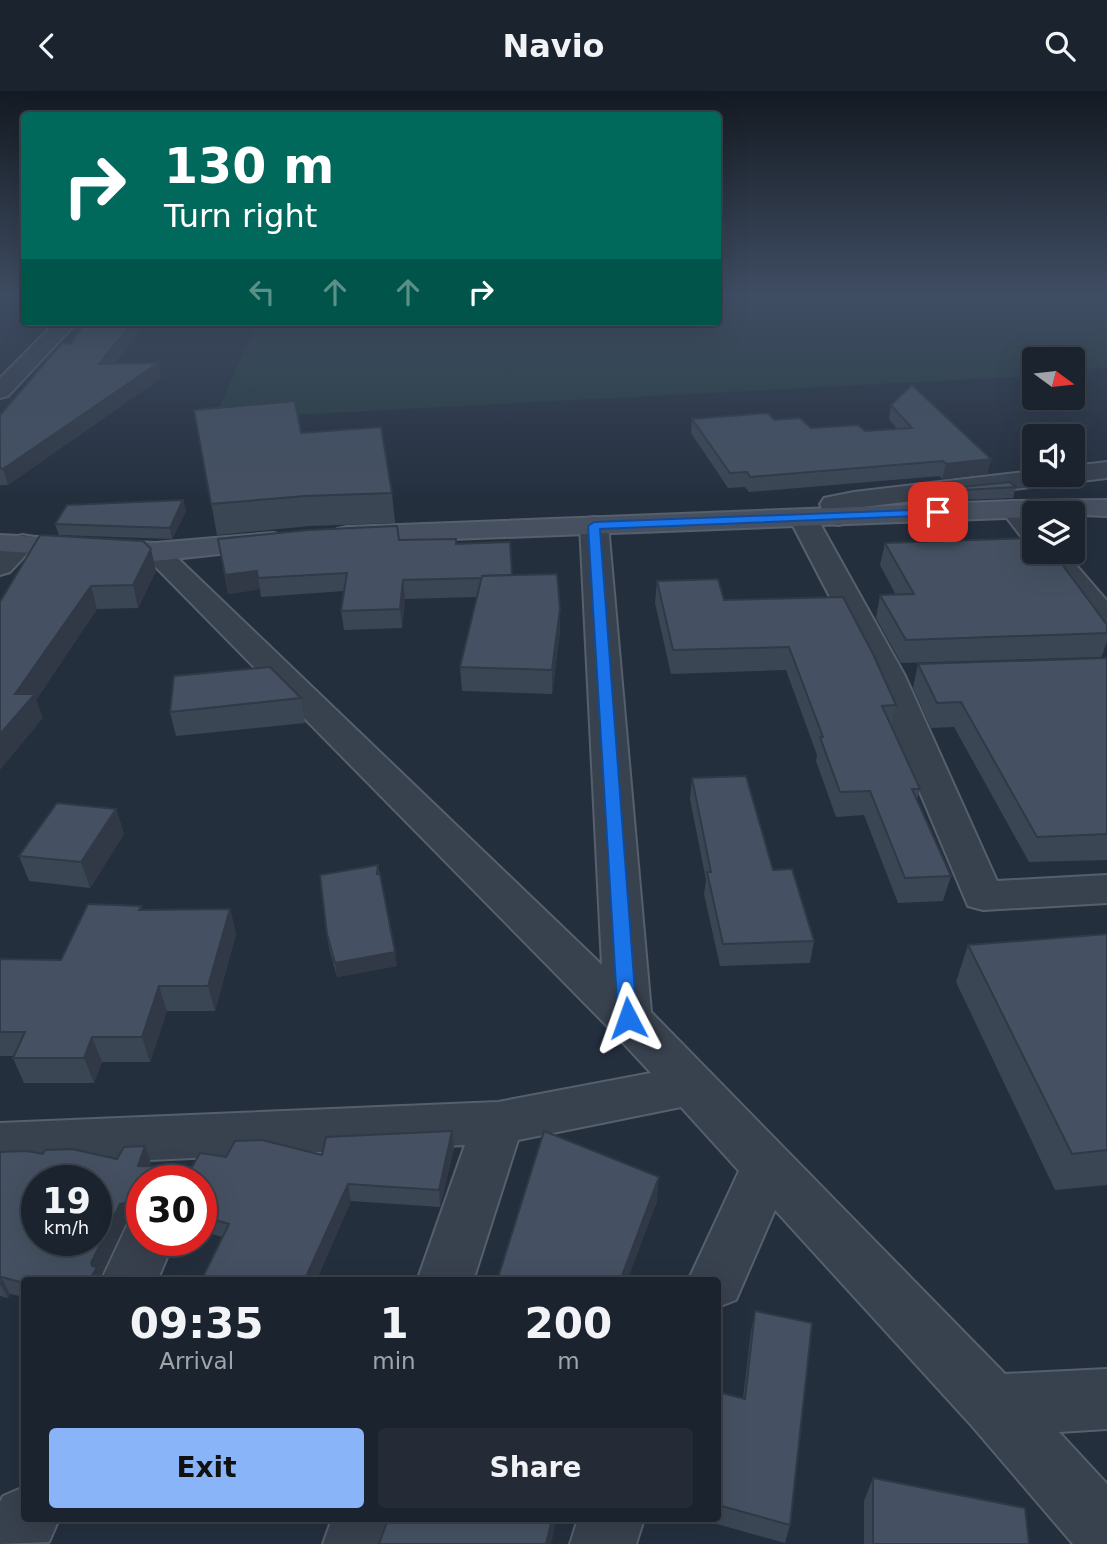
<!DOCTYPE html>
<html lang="en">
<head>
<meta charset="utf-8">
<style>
	body { margin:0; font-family:"DejaVu Sans",sans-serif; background:#242b36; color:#f1f3f6; height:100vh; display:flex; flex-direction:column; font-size:26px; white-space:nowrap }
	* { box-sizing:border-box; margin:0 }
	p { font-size:23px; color:#a0a4aa }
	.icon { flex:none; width:38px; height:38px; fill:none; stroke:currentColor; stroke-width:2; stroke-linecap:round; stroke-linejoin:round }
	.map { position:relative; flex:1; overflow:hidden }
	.panel { position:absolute; left:21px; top:1186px; width:700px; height:245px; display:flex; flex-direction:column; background:#1b232e; border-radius:7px; box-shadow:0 7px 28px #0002,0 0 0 2px #39404a }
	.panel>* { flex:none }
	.hud { position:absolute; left:21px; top:21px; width:700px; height:214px; border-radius:7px; box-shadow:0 7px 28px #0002,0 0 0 2px #39404a; background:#00695c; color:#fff; overflow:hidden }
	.needle { width:46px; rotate:105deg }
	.buttons { position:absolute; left:1022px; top:256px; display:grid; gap:14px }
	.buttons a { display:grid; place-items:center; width:63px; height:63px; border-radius:7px; background:#1b232e; box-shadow:0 7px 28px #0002,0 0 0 2px #39404a; font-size:35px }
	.speed { position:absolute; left:21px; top:1074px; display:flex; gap:14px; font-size:35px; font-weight:700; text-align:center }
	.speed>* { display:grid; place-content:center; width:91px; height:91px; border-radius:50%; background:#1b232e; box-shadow:0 7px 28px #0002,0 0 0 2px #39404a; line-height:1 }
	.speed small { font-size:18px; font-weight:400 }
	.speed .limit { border:10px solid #d22; background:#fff; color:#111 }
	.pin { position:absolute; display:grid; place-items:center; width:60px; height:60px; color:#fff; margin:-30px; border-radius:14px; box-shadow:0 4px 10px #0006 }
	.me { position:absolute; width:77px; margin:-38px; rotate:356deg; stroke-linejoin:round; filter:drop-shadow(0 0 5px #0008) }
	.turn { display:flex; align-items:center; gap:24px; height:147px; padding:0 28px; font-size:32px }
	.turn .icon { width:91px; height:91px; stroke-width:2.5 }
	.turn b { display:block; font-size:49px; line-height:60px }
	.lanes { display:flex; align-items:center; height:66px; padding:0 28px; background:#0003; justify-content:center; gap:35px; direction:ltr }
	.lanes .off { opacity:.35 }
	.eta { display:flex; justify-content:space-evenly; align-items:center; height:119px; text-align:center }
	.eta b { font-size:42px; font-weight:700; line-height:49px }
	.button { display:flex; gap:14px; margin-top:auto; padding:14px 28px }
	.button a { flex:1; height:80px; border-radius:7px; background:#8ab4f8; color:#111; font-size:28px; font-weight:700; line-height:80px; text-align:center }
	.button a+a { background:#242b36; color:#f1f3f6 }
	header { display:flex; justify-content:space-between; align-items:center; height:91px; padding:0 28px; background:#1b232e; font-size:32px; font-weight:700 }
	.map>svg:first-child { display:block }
</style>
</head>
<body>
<header><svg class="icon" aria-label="back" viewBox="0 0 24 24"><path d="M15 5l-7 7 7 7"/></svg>Navio<svg class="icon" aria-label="search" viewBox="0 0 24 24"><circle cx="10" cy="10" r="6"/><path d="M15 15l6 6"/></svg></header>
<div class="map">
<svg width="1107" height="1453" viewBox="0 0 1107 1453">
	<rect width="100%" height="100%" fill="#242f3e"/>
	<!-- green -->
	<polygon fill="#263c3f" points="718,205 1107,205 1107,276 1073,280 1073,268 1034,268 1034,285 214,328 257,231 718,231"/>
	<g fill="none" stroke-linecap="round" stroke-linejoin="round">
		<defs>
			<g id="minor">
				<polygon points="1107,371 1107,387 854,417 848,418 852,426 848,432 838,434 828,432 820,413 824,407 854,401 1034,380 1034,383 1073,383 1073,375"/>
				<polygon points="1013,410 1022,412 1034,426 1034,451 1024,449 1000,418 1004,412"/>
				<polygon points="803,419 813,421 817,427 905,585 997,790 1107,784 1107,812 983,819 968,815 871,585 789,427 793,421"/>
				<polygon points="594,426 604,428 608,434 651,921 1005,1283 1107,1278 1107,1338 1059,1341 1107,1393 1107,1453 1073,1453 972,1335 775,1119 736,1209 718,1216 718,1190 688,1190 739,1080 681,1016 518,1049 473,1190 417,1190 465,1054 0,1076 0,1032 498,1011 651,982 612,940 141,461 145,455 155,452 165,455 602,874 580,434 584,428"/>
				<polygon points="23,444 33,446 37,452 10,481 0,484 0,459 13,446"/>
				<polygon points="1035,460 1064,460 1107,510 1107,539 1096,537"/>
				<polygon points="142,1127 142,1150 174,1150 157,1190 101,1190 128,1132"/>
				<polygon points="24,1396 24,1428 59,1428 49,1451 0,1453 0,1411 3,1405"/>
				<polygon points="332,1428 398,1428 389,1453 323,1453"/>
				<polygon points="578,1428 644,1428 636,1453 570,1453"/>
			</g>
			<polygon id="tertiary" points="56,231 77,231 8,305 0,307 0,287"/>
			<g id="secondary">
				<polygon points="1107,409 1107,425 1034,422 1034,426 347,452 337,450 333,444 337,438 347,436 1013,410"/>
				<polygon points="273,442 283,444 287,450 283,456 155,470 0,460 0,444 155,452"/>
			</g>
		</defs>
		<!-- minor casing -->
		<use href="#minor" stroke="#565f6c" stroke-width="4"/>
		<!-- tertiary casing -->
		<use href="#tertiary" stroke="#565f6c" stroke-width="4"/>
		<!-- secondary casing -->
		<use href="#secondary" stroke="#565f6c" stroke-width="4"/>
		<!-- minor -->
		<use href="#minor" fill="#38414e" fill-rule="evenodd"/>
		<!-- tertiary -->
		<use href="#tertiary" fill="#38414e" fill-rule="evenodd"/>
		<!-- secondary -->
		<use href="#secondary" fill="#465061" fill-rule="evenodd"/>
	</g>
	<!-- wall -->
	<g fill="#3b4654">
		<polygon points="139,240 114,273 158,272 161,287 8,394 0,394 0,324 71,253"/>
		<polygon points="891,314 991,368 987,383 942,388 940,385 749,401 745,396 728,397 691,342 692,328 774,329 811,337 865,340 897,338 889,328"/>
		<polygon points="194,319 301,342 392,402 395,432 310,435 217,444"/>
		<polygon points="962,396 1016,396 1013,407 962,409 960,407"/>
		<polygon points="183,409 186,420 172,448 59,444 55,433"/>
		<polygon points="218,448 399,449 457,453 512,484 560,518 560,541 552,603 462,600 460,576 477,506 405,508 402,537 344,539 341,520 344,500 261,506 260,498 228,503"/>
		<polygon points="885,452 1107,534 1107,550 1103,562 1101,566 901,572 876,527 880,504 896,504 880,474"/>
		<polygon points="156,480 138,517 97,518 36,609 43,627 0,511"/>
		<polygon points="657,490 724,509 896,614 891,635 920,698 917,709 951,785 943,810 898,812 864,724 836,726 816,670 817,664 786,579 671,583 655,512"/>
		<polygon points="1107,567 1107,769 1029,771 954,636 931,637 913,597 918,573"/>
		<polygon points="301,607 305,632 176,645 170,621"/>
		<polygon points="692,687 773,779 814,850 810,872 720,875 704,803 706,789 690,708"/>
		<polygon points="116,718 124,743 90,797 29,790 19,765"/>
		<polygon points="378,774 397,875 337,886 329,857 327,843"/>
		<polygon points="141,815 142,819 230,818 236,843 215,920 167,920 150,971 102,971 94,992 24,992 13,967 14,965 0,965 0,868 61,869"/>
		<polygon points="1107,843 1107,1094 1055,1099 956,891 968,854"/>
		<polygon points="454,1057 440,1116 351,1110 316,1190 201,1190 222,1146 201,1140 201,1090 142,1090 142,1126 127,1130 101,1184 103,1190 24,1190 24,1206 10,1203 8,1207 0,1205 0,1061 117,1068 151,1072 150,1075 192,1076 226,1066 322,1064"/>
		<polygon points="755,1220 790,1434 785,1452 699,1428 718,1428 718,1301 743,1307 751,1240"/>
		<polygon points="873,1387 1029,1453 864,1453 864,1410"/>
	</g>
	<!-- shaded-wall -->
	<g fill="#303945">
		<polygon points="133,231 137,231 139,240 102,288 99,273"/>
		<polygon points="158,272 161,287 8,394 3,378"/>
		<polygon points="991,368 987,383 942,388 946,373"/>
		<polygon points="183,409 186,420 172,448 170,437"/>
		<polygon points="151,458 156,480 138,517 133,494"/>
		<polygon points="257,480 260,498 228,503 225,484"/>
		<polygon points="403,489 405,508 402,537 400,518"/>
		<polygon points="91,495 97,518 36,609 43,627 0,679 0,643 15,603"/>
		<polygon points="560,518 560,541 552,603 552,579"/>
		<polygon points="116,718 124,743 90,797 81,771"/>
		<polygon points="230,818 236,843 215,920 208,895"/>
		<polygon points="395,861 397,875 337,886 335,872"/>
		<polygon points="159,895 167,920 150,971 142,946"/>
		<polygon points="92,946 102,971 94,992 84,967"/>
		<polygon points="452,1040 454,1057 440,1116 439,1099"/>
		<polygon points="145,1055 151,1072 145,1090 138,1075"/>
		<polygon points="659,1086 657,1111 627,1190 620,1190"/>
		<polygon points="348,1093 351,1110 316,1190 304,1190"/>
		<polygon points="138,1108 142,1118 142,1126 127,1130 101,1184 103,1190 89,1190 91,1172 120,1113"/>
		<polygon points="1,1186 10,1203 8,1207 0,1193"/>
		<polygon points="552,1428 557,1428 551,1453 546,1453"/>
	</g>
	<!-- building -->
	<g fill="#455162" stroke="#303945" stroke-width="2" fill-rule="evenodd">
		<polygon points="86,231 133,231 99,273 158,272 3,378 0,377 0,324 62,252 71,253"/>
		<polygon points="912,294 991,368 946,373 943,370 750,386 747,381 730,382 692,328 768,322 774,329 800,327 811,337 858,334 865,340 912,337 891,314"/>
		<polygon points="295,310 301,342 381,336 392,402 305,405 211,413 194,319"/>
		<polygon points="1010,391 1016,396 964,399 962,396"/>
		<polygon points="183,409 170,437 55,433 67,414"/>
		<polygon points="397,435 399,449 456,448 456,453 510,451 512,484 482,485 482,487 403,489 400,518 341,520 347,482 258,487 257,480 225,484 218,448 308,439"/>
		<polygon points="40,444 143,450 151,458 133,494 91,495 15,603 35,603 0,643 0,511"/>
		<polygon points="1034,447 1034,460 1052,460 1107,534 1107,542 906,549 880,504 914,503 885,452"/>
		<polygon points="557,483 560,518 552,579 460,576 482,485"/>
		<polygon points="718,488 724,509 843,506 873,563 896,614 882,615 920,698 912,698 951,785 905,787 870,700 840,701 820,646 823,646 789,556 673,559 657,490"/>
		<polygon points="1107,567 1107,743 1037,746 961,611 937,612 918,573"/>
		<polygon points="270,576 301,607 170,621 174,585"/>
		<polygon points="746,685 773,779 792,778 814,850 723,853 707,781 711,781 692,687"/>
		<polygon points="57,712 116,718 81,771 19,765"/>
		<polygon points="378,774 377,783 380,783 395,861 335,872 327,843 320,784"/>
		<polygon points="88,813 141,815 139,819 230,818 208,895 159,895 142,946 92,946 84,967 13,967 25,941 0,941 0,868 61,869"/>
		<polygon points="1107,843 1107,1059 1072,1063 968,854"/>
		<path d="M452,1040L439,1099L348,1093L304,1190H201L229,1133L201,1125V1090H142V1109L138,1108L120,1113L91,1172L92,1175L97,1176L89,1190H24V1192L1,1186L0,1188V1061L26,1060L43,1063L45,1059L72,1058L117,1068L124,1056L145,1055L138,1075L192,1076L200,1062L226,1066L235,1050L262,1049L322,1064L326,1046ZM37,1090H96V1150H37Z"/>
		<polygon points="544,1040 659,1086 620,1190 497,1190"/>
		<polygon points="755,1220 812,1232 790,1434 718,1414 718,1301 745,1308"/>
		<polygon points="873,1387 1025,1417 1029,1453 873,1453"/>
		<polygon points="388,1428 552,1428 546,1453 379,1453"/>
	</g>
	<!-- sky -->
	<linearGradient id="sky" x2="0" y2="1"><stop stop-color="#141a22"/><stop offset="0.5" stop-color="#3f4d63"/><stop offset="1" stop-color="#3f4d63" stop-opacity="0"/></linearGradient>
	<rect width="1107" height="408" fill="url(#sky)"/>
	<!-- route -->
	<polygon fill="#1a73e8" stroke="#114b97" stroke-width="2" points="938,418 942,419 942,424 600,438 637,927 634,933 628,935 621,933 618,927 588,435 594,431"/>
</svg>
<div class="buttons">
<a><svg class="needle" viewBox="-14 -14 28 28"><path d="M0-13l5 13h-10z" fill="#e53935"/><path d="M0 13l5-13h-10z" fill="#a0a4aa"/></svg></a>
<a><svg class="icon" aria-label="sound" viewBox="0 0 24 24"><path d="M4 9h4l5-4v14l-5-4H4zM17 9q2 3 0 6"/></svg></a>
<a><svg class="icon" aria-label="layers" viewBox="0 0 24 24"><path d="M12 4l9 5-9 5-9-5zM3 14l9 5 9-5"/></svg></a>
</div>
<div class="speed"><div>19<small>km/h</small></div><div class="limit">30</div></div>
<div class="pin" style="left:938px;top:421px;background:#d93025"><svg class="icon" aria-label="arrive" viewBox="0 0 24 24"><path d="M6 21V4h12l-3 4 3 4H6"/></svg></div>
<svg class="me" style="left:628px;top:927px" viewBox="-20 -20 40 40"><path d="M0-17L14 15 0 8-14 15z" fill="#1a73e8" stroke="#fff" stroke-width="4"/></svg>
<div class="hud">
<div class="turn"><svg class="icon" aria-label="right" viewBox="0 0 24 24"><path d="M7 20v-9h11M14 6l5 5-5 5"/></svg><div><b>130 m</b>Turn right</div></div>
<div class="lanes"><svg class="icon off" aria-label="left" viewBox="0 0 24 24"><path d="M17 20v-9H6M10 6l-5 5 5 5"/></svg><svg class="icon off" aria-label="ahead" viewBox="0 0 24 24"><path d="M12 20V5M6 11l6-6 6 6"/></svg><svg class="icon off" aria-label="ahead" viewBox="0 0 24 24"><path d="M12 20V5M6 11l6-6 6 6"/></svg><svg class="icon" aria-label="right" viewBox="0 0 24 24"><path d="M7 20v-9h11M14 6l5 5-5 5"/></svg></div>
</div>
<section class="panel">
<div class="eta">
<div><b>09:35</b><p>Arrival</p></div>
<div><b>1</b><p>min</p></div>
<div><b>200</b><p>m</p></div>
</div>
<div class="button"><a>Exit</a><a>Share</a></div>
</section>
</div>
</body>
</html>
